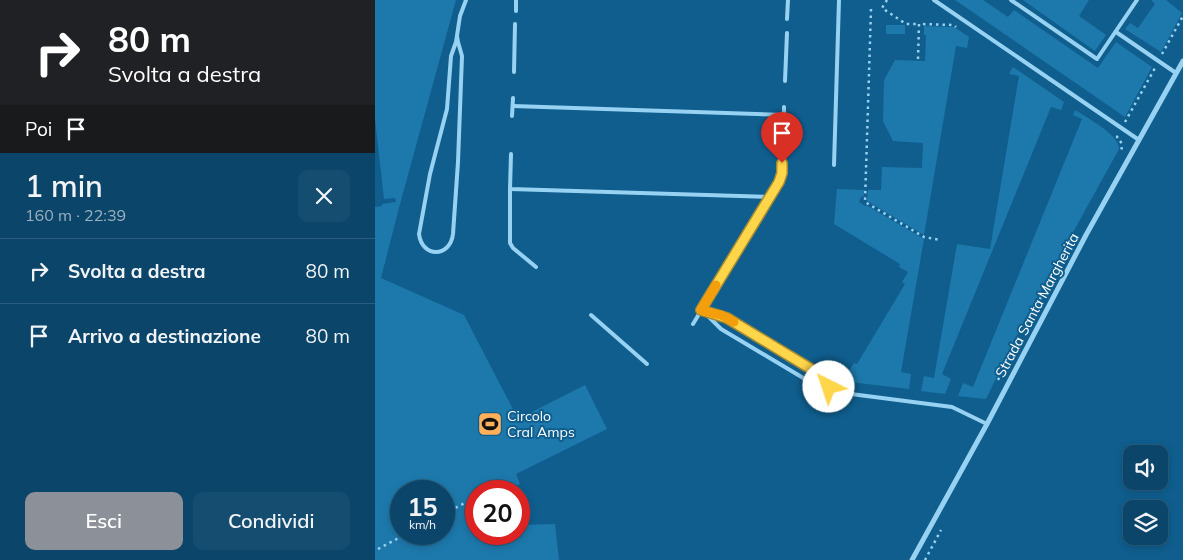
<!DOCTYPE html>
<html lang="it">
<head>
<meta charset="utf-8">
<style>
	body { margin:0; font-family:Mulish,sans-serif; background:#144d70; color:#f1f3f6; height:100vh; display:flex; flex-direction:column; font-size:19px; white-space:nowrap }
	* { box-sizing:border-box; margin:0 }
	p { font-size:16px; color:#9ab1c1 }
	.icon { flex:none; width:28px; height:28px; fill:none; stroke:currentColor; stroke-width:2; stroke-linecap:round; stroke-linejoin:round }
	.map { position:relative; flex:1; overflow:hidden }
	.details { display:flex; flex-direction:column; background:#0b466a; width:375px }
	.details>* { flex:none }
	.top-card { background:#202124; color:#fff; overflow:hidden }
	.fabs { position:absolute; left:748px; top:445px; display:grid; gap:10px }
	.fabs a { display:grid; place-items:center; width:45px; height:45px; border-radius:10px; background:#0b466a; box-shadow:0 2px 8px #0003,0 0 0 1px #2b5e7e; font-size:25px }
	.speed { position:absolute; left:15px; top:480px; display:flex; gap:10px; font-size:25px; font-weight:700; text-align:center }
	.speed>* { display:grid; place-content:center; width:65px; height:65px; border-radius:50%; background:#0b466a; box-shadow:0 2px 8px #0003,0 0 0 1px #2b5e7e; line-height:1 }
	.speed small { font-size:12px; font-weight:400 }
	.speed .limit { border:8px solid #d22; background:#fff; color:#111 }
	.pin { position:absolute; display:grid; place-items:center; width:42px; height:42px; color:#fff; margin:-51px -21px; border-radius:50% 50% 50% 0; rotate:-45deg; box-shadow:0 0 5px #0007 }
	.pin .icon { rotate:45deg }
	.me { position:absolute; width:55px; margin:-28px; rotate:319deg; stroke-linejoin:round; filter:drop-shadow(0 0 4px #0008) }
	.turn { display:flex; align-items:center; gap:18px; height:105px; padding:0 25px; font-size:22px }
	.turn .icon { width:65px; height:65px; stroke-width:2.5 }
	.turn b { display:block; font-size:35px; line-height:42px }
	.then { display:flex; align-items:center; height:48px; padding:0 25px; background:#0003; gap:10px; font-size:19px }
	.round { display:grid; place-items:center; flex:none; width:52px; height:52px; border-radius:10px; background:#144d70 }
	.headline { display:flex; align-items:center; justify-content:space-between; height:85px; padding:0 25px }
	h1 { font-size:30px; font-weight:600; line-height:38px }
	.cta { display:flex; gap:10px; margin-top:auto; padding:10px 25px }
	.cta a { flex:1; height:58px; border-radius:10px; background:#8c9099; color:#fff; font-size:20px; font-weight:600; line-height:58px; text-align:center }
	.cta a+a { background:#144d70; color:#f1f3f6 }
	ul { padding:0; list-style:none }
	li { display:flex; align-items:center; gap:15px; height:65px; padding:0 25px; border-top:1px solid #2b5e7e }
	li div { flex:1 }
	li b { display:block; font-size:19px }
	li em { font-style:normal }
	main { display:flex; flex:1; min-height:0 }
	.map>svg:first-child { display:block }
</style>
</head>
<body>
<main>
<section class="details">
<div class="top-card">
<div class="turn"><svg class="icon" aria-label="right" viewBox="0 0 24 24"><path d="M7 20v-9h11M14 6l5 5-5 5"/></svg><div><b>80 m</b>Svolta a destra</div></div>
<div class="then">Poi<svg class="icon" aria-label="arrive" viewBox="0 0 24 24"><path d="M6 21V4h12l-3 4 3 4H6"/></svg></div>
</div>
<div class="headline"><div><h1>1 min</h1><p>160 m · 22:39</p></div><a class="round"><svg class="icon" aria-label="close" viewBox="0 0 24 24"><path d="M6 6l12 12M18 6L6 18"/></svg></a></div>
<ul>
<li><svg class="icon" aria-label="right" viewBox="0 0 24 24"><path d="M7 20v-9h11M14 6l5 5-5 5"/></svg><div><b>Svolta a destra</b></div><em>80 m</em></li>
<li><svg class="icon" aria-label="arrive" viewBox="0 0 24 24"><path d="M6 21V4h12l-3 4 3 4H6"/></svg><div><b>Arrivo a destinazione</b></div><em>80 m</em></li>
</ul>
<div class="cta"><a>Esci</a><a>Condividi</a></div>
</section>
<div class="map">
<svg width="808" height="560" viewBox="0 0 808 560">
	<rect width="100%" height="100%" fill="#0f5e8e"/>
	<!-- green -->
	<g fill="#1d79ac" fill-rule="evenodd">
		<path d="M0,0H81L25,204L6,278L89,315L143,419L210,385L232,429L141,474L145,484L127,491H101V534H144V525L180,524L184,560H0V207L7,206V204L21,202L20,198L9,199L0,119ZM26,491H69V534H26Z"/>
		<polygon points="580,0 608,0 633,17 639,10 723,68 741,42 777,67 750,117"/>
		<polygon points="648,0 714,0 704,16 731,35 720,51"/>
		<polygon points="776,0 791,0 807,13 786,52 750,29 755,23 763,28 780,4"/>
		<rect x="511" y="25" width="19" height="9"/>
		<polygon points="549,26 579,27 594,37 592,48 581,46 549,235 492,201 493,190 506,190 507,167 547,168 548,143 518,141 508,121 509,80 520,60 550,61 551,35 549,35"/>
		<polygon points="638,67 689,102 686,110 676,107 567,374 576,379 570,394 546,391 549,376 559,378 582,244 615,249 644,76 634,74"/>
		<path d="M700,110C712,118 744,134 744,149L648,323L611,399L583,396L588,383L598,387L707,119L698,115Z"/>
		<polygon points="462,189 489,190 489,196 486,197 484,202 490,206 491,205 549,239 526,372 536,374 534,389 475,382 469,378 479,363 482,364 530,284 527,282 533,272 524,267 525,264 459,224"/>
	</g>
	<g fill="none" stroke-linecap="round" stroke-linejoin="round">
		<!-- path -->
		<g stroke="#97d2f3" stroke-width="2.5" stroke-dasharray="2.5 4" stroke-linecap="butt">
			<polyline points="512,0 507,8 531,24 544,24"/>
			<polyline points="496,9 490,202 549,237 565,240"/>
			<polyline points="787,54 808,16"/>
			<polyline points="543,59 544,24 579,25 581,27"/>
			<polyline points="750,122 780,68"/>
			<path d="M743,136L742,137C746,141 748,145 746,151"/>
			<polyline points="623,380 651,324 686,261"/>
			<polyline points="122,482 122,491"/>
			<polyline points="113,491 122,486"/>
			<polyline points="69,514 101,497"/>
			<polyline points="124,534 125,546"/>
			<polyline points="3,549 31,534"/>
			<polyline points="550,560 566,530"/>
		</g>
		<!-- lane -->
		<g stroke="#97d2f3" stroke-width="4">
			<polyline points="559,0 764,140"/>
			<polyline points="636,0 722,59 762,0"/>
			<polyline points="141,11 141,0"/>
			<polyline points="412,19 413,0"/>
			<polyline points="741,32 801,73"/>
			<path d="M82,36L83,42L87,56L83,162L78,234C75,258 47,258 44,234L55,174L72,109L76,56L81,42L85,16L91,0"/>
			<polyline points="139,72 140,24"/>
			<polyline points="410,81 412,33"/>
			<polyline points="138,106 409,115"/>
			<polyline points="137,116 138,98"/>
			<polyline points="409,124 409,107"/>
			<polyline points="136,154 135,189 394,197"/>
			<polyline points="459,165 464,0"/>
			<polyline points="135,189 135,243 138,248 161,267"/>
			<polyline points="326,309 346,329 440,385 452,386 476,394 577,407 612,424"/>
			<polyline points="330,311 346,315 352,318 444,374 455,387"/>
			<polyline points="216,315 272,364"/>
			<polyline points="318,324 404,182 407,173 407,163"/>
		</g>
		<!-- street -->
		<polyline stroke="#97d2f3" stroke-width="5" points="537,560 612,424 711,235 808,61"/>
	</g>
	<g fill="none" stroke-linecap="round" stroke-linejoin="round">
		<defs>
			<polyline id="route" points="407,163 407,173 404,182 326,310 352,318 446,375 453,385 456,388 454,387"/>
		</defs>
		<!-- route casing -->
		<use href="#route" stroke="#a68a30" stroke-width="12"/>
		<!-- route -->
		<use href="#route" stroke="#ffd54a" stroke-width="9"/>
		<!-- slow -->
		<polyline stroke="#f59e0b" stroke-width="9" points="341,285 326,310 336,313 346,315 359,322"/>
	</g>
	<!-- icons -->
	<defs>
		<symbol id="stadium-square" viewBox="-11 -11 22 22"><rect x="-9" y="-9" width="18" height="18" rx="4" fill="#ffb059" stroke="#0f5e8e"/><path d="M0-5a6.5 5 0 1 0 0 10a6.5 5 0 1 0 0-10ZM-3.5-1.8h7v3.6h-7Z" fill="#111"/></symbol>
	</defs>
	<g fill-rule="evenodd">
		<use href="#stadium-square" x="101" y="410" width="28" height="28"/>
	</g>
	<g text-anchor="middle" stroke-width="4" stroke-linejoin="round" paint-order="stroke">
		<!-- street labels -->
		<g font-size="14" fill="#fff" stroke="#0f5e8e">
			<text transform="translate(662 305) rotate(-62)" y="5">Strada Santa Margherita</text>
		</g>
		<!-- poi labels -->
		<g font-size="14" fill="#fff" stroke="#0f5e8e" text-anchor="start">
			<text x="132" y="421">Circolo<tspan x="132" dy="16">Cral Amps</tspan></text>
		</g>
	</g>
</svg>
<div class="fabs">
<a><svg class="icon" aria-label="sound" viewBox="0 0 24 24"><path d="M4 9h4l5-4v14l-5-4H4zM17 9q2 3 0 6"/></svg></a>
<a><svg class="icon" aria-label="layers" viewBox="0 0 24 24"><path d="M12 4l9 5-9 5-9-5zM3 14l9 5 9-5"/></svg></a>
</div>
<div class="speed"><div>15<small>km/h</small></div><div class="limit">20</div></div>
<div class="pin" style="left:407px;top:163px;background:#d93025"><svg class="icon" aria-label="arrive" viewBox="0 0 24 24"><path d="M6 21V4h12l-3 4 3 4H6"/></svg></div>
<svg class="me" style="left:454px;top:387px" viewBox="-20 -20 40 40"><circle r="19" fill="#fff"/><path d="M0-13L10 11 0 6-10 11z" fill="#ffd54a"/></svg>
</div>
</main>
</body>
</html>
